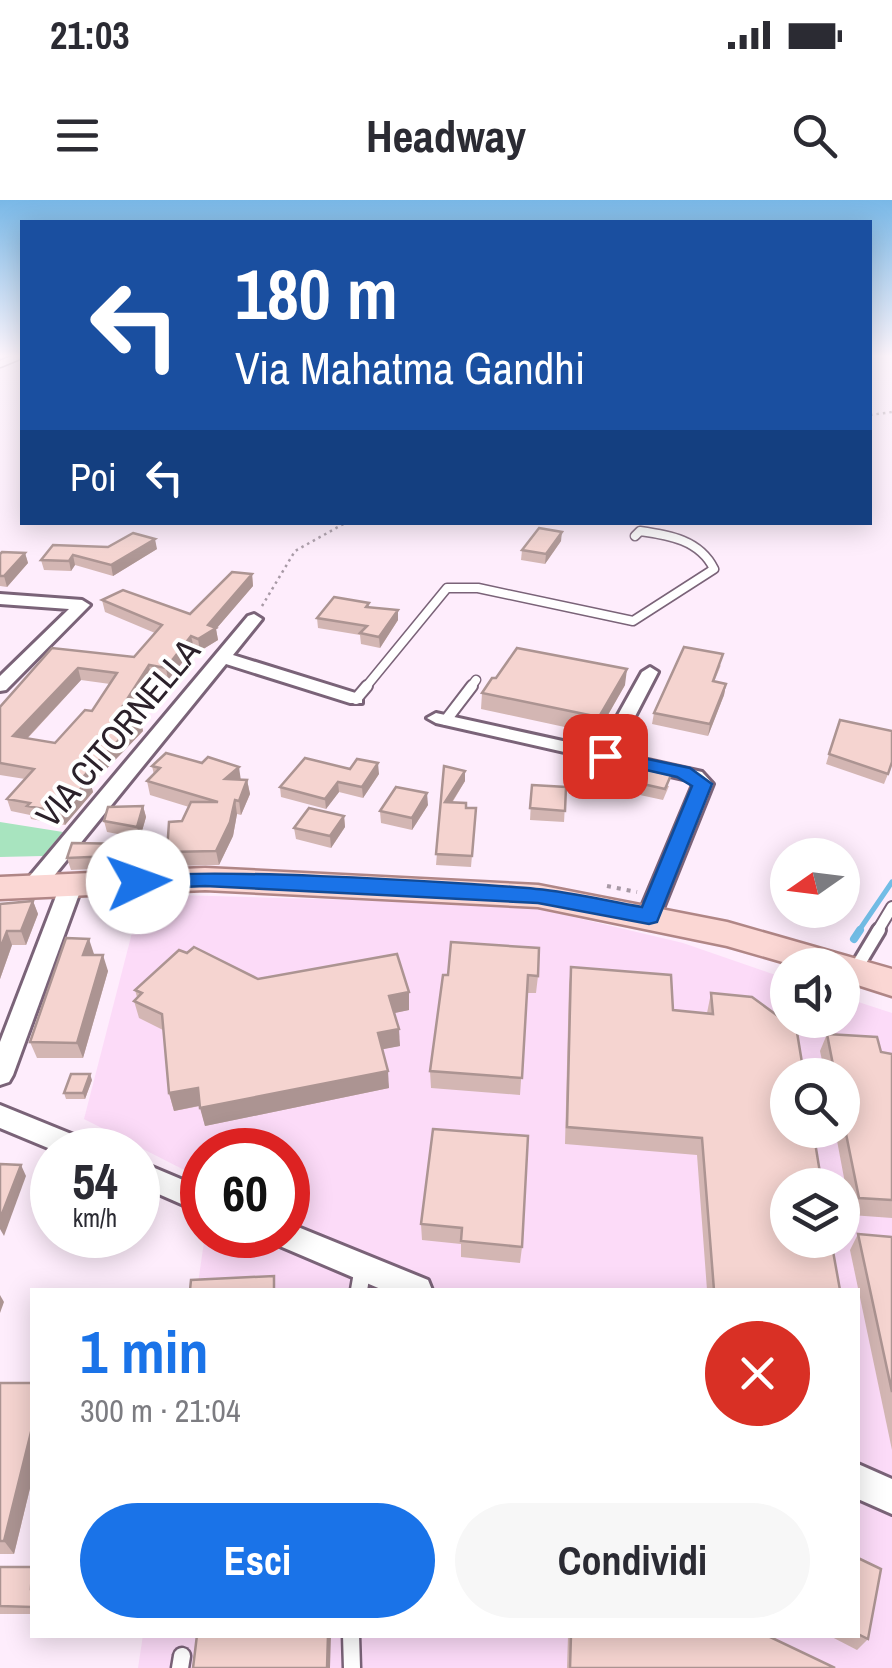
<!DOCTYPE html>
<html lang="it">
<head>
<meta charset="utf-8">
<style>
	body { margin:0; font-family:"Archivo Narrow",sans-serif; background:#f7f7f7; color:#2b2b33; height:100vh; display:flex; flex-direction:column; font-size:38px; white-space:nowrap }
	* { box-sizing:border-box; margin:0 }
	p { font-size:32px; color:#7c7c81 }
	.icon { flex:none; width:55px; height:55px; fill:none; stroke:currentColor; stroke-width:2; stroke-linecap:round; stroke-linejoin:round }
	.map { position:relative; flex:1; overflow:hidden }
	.details { position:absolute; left:30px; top:1088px; width:830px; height:350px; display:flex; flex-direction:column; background:#fff; border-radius:0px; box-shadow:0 5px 25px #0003 }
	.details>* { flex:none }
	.guide { position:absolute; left:20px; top:20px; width:852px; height:305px; border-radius:0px; box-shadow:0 5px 25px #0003; background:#1a4fa0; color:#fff; overflow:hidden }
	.needle { width:65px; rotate:256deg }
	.tools { position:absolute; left:770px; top:638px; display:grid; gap:20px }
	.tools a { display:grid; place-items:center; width:90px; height:90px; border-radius:50%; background:#fff; box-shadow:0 5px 25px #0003; font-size:50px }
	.speed { position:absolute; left:30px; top:928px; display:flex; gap:20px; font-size:50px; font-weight:700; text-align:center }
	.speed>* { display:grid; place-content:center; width:130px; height:130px; border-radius:50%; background:#fff; box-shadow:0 5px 25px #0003; line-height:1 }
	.speed small { font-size:25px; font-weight:400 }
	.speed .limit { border:15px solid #d22; background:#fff; color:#111 }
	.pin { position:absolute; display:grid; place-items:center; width:85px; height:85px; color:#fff; margin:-42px; border-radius:20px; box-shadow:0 5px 15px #0006 }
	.me { position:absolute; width:110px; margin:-55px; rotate:87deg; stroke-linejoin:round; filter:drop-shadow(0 0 8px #0008) }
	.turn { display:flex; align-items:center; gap:35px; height:210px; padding:0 50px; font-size:45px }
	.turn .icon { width:130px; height:130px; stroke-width:2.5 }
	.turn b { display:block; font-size:70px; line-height:85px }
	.then { display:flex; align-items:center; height:95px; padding:0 50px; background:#0003; gap:20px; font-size:38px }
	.round { display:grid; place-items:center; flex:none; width:105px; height:105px; border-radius:52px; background:#f7f7f7 }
	.headline { display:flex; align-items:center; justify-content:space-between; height:170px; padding:0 50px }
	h1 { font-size:60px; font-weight:800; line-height:75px; color:#1a73e8 }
	.cta { display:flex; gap:20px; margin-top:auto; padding:20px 50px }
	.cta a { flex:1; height:115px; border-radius:60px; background:#1a73e8; color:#fff; font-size:40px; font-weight:800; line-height:115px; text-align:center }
	.cta a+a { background:#f7f7f7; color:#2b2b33 }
	.status { display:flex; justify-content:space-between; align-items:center; height:70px; padding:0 50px; background:#fff; direction:ltr }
	.status svg { height:28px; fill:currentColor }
	header { display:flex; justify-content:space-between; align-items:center; height:130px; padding:0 50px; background:#fff; font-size:45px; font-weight:800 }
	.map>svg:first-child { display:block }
</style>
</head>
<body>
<div class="status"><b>21:03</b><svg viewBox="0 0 49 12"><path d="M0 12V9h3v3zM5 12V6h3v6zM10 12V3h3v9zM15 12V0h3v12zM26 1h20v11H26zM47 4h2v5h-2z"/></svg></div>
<header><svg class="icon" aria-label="menu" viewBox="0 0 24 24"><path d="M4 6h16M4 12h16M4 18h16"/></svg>Headway<svg class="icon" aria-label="search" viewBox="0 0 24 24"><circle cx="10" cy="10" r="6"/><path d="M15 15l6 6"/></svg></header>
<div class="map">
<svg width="892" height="1468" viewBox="0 0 892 1468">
	<rect width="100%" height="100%" fill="#feedfc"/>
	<!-- built -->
	<path fill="#fcdbf8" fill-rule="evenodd" d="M142,694L523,705L683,743L787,779L788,820H842L843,797L892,813V1468H138L143,1435H858V1090H197L205,1035H288V950H202V979L84,919ZM788,875H842V930H788ZM788,985H842V1040H788Z"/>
	<!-- green -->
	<polygon fill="#a8e4bf" points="0,622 63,632 43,656 0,657"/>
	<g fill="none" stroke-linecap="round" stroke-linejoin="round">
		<!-- stream-far1 -->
		<polyline stroke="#72bde6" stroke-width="5" points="858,732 892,682"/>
		<!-- stream -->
		<polyline stroke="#72bde6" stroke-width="8" points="854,739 860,730"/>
		<defs>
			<polyline id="service-far4" points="0,164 17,157"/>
			<g id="service-far3">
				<path d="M365,488L447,388H478L633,421L714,369C700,340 669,335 640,331L635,336"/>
				<polyline points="470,488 476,480"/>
			</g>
			<g id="service-far2">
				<polyline points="356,499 367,486"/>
				<polyline points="446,520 472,486"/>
				<polyline points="877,732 892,707"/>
			</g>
			<polyline id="service-far1" points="855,770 879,730"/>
			<g id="service">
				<polyline points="359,1090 363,1067"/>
				<polyline points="351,1435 352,1468"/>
				<polyline points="180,1468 182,1456"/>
			</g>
			<g id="minor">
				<polygon points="0,394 82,400 90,405 6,490 0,491 0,476 69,409 0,404"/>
				<polygon points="254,414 262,419 233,455 362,495 362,503 350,503 226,464 40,693 24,693 21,688 24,683 248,416"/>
				<polygon points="650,467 658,472 616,553 702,572 713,584 660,716 649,724 638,716 693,585 688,580 436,523 427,518 436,513 599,549 642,472"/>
				<polygon points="71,679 82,686 13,875 9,882 0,885 0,842 60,686"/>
				<polygon points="0,905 91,942 95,950 53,950 0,928"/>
				<polygon points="138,961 202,988 202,1013 138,985"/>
				<polygon points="288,1023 428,1080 432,1090 383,1090 275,1044 271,1035 288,1035"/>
				<polygon points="858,1264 892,1279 892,1314 858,1299"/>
			</g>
			<polygon id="primary" points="205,668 538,685 727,722 892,769 892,796 842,780 842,765 793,765 727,746 538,707 205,690 0,699 0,677"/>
		</defs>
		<!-- service-far4 casing -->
		<use href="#service-far4" stroke="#7a6378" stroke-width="9"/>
		<!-- service-far3 casing -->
		<use href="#service-far3" stroke="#7a6378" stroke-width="11"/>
		<!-- service-far2 casing -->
		<use href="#service-far2" stroke="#7a6378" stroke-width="14"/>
		<!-- service-far1 casing -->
		<use href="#service-far1" stroke="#7a6378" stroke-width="18"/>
		<!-- service casing -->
		<use href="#service" stroke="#7a6378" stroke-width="21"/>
		<!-- minor casing -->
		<use href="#minor" stroke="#7a6378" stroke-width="6"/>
		<!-- primary casing -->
		<use href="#primary" stroke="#b08686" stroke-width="5"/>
		<!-- path-far1 -->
		<g stroke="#a799a5" stroke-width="2.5" stroke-dasharray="2.5 4" stroke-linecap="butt">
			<polyline points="870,215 892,212"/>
			<polyline points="262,406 295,351 347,322"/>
		</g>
		<!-- path -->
		<polyline stroke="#a799a5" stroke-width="4" stroke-dasharray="4 6" stroke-linecap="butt" points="607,686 637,692"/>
		<!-- service-far4 -->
		<use href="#service-far4" stroke="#fff" stroke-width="6"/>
		<!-- service-far3 -->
		<use href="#service-far3" stroke="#fff" stroke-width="8"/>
		<!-- service-far2 -->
		<use href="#service-far2" stroke="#fff" stroke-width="10"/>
		<!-- service-far1 -->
		<use href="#service-far1" stroke="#fff" stroke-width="12"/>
		<!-- service -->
		<use href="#service" stroke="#fff" stroke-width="16"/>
		<!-- minor -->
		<use href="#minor" fill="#fff" fill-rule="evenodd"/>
		<!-- primary -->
		<use href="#primary" fill="#fbd7d4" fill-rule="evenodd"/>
	</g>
	<!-- wall -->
	<g fill="#d3b6b3" fill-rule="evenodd">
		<polygon points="561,341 545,364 521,360 522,350"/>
		<polygon points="53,345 157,349 113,376 75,365 71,371 44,370 41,360"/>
		<polygon points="25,353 28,363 7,387 0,386 0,354"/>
		<path d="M252,374L253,386L216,429L218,440L200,451L194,448L168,480L151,478L127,516L140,518L143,531L91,585L93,592L65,625L31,619L30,615L11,611L7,599L25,579L0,575V507L52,448L134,457L155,433L105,412L102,400L190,414ZM81,480L110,484L92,511L55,543L27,539Z"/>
		<polygon points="369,403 369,407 398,420 380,448 361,444 360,435 318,428 317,418"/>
		<polygon points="721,465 714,482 726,484 724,495 708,536 652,524 654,513"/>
		<polygon points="625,485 597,534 481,509 482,493"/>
		<polygon points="829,554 888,574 884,584 826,564"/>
		<polygon points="152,566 247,580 250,594 241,615 237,614 233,636 219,665 170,666 167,652 189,607 150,595 147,581 154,575"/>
		<polygon points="444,566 465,581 452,603 466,608 476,608 471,667 436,665"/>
		<polygon points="350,569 379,574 363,598 339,592 326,609 281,597 280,587"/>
		<polygon points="590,572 669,586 663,600 589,584"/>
		<polygon points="532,585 566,587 564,622 530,620"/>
		<polygon points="428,605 412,630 381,623 380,611"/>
		<polygon points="143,606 146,617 140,638 107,632 104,621"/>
		<polygon points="344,616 345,627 331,648 296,639 294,628"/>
		<polygon points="136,644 139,655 139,667 71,670 67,658"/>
		<polygon points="33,701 38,714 26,745 12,745 0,779 0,704"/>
		<polygon points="94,755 108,771 83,858 37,858 30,842"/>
		<polygon points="571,767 673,810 707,813 711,793 840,1090 707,1090 697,955 565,944 569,785"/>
		<polygon points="448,775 538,776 536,793 527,793 520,895 431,888 430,871"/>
		<polygon points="258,779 409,810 394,813 400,846 382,849 389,888 205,926 200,906 174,911 169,893 163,830 139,818 134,801 137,797 135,790"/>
		<polygon points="827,834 881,852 892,854 892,1018 851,1015 835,930 842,930 842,875 825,875 820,851"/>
		<polygon points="92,880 85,899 66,899 64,893"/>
		<polygon points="433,929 522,1047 520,1063 461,1057 461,1044 422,1040 421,1024"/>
		<polygon points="858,1034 892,1037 892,1250 850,1050"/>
		<polygon points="0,1183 32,1183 32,1280 14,1354 0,1354"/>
		<polygon points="858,1358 868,1439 857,1450 828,1435 858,1435"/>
		<rect x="0" y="1367" width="32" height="47"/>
		<polygon points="54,1435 103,1435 102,1438"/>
		<polygon points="568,1435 766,1435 835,1468 567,1468"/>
	</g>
	<!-- shaded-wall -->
	<g fill="#ac9492">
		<polygon points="562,332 561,341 545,364 546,354"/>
		<polygon points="155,339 157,349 113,376 111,365"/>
		<polygon points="25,353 28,363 7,387 4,376"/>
		<polygon points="73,355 75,365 71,371 69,361"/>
		<polygon points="252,374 253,386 216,429 218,440 200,451 198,439 208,425"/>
		<polygon points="398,410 398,420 380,448 379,437"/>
		<polygon points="191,436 194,448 168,480 166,468"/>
		<polygon points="149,465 151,478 120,527 117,515"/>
		<polygon points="78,468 81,480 17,549 13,536"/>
		<polygon points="627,469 625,485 597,534 599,517"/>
		<polygon points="726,484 724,495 708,536 710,524"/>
		<polygon points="140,518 143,531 91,585 93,592 65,625 61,612 82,578"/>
		<polygon points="378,563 379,574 363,598 362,587"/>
		<polygon points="239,567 241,581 225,579"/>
		<polygon points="465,571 465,581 445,613 445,602"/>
		<polygon points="247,580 250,594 241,615 239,601"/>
		<polygon points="338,582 339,592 326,609 325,599"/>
		<polygon points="427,593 428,605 412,630 412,618"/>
		<polygon points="235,600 237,614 233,636 219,665 216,651"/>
		<polygon points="143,606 146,617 140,638 137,627"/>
		<polygon points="344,616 345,627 331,648 330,636"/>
		<polygon points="33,701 38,714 26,745 21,731"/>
		<polygon points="7,731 12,745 0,779 0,749"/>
		<polygon points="89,739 94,754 83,755"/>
		<polygon points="103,755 108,771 83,858 77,843"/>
		<polygon points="409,792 409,810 390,814 389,796"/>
		<polygon points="399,829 400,846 379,850 378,833"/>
		<polygon points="388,871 389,888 205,926 200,908"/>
		<polygon points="90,874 92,880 85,899 83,893"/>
		<polygon points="198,888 203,905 174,911 169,893"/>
		<polygon points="21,965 26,976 4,1036 0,1029 0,1019"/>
		<polygon points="0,1095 4,1102 0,1113"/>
		<polygon points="32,1228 32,1280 14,1354 4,1341"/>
		<polygon points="328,1435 331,1435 330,1468 327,1468"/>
	</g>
	<!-- building -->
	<g fill="#f5d4d0" stroke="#ac9492" stroke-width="2.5" fill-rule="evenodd">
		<polygon points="539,328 562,332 546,354 522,350"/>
		<polygon points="133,333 155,339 111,365 73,355 69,361 41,360 53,345 108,347"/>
		<polygon points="2,352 25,353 4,376 0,376 0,354"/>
		<path d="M232,372L252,374L208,425L216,428L198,439L191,436L166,468L149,465L117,515L140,518L82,578L89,579L61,612L27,606L30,603L7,599L34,569L0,563V507L52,448L134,457L162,425L102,400L123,390L190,414ZM78,468L117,473L92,511L85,510L55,543L13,536Z"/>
		<polygon points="334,397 369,403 366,407 398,410 379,437 360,433 367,426 317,418"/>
		<polygon points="684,447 723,454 713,481 726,484 710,524 654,513"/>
		<polygon points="517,448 627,469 599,517 482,493 492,478 496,478"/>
		<polygon points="840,520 892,531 892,562 888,574 829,554"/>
		<polygon points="166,553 202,563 208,557 239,567 225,579 247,580 239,601 235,600 230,622 216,651 167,652 169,622 182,621 191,602 218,602 147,581 160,568 152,566"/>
		<polygon points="305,558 350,569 357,559 378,563 362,587 338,582 325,599 280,587"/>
		<polygon points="593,558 671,575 665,589 590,572"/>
		<polygon points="444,566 465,571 445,602 466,603 466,608 476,608 472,656 436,654"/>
		<polygon points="532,585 566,587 565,611 530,608"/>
		<polygon points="396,587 427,593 412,618 380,611"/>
		<polygon points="143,606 137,627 104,621 108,607"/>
		<polygon points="309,608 344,616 330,636 294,628"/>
		<polygon points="72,643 136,644 136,655 67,658"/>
		<polygon points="33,701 21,731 7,731 0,749 0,704"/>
		<polygon points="66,738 89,739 83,755 103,755 77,843 30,842"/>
		<polygon points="451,742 539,748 538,776 528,775 522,878 430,871 443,775 448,775"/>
		<polygon points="194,747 258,779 397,754 409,792 389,796 399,829 378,833 388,871 200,908 198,888 169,893 162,814 134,801 142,793 135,790 179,750 187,753"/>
		<polygon points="571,767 671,775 673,810 713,814 711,793 752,797 782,819 795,820 804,875 788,875 788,930 813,930 822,985 788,985 788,1040 831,1040 840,1090 714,1090 702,938 567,927"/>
		<polygon points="827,834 877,837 881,852 892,854 892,1000 859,998 842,914 842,875 835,875"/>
		<polygon points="71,874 90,874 83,893 64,893"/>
		<polygon points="433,929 528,936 522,1047 461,1041 462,1028 421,1024"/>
		<polygon points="0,964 21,965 0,1019"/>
		<polygon points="858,1034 892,1037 892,1192"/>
		<polygon points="274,1076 274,1090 190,1090 191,1080"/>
		<polygon points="0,1183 32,1183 32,1228 4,1341 0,1341"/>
		<polygon points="858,1358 881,1369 868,1439 858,1434"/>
		<polygon points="0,1367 32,1367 31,1389 32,1389 32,1407 0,1406"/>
		<polygon points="197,1435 328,1435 327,1468 193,1468"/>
		<polygon points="571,1435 766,1435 835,1468 570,1468"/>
	</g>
	<!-- sky -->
	<linearGradient id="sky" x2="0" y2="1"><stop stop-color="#79b8e7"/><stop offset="0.43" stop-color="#fff7fe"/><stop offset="1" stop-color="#fff7fe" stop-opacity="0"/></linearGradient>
	<rect width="892" height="363" fill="url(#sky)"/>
	<!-- route -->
	<path fill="#1a73e8" stroke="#114b97" stroke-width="2.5" d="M605,550L690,568L712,584L657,722L649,724L538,703L205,686L138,689L127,682C145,662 488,684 536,689C572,692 607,701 642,707L692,586L677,577L598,559L595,556Z"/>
	<g text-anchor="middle" stroke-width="8" stroke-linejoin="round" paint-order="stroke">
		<!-- street labels -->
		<g font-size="35" fill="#2b212a" stroke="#fff">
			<text transform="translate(118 533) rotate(-50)" y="12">VIA CITORNELLA</text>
		</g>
	</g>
</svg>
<div class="tools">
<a><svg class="needle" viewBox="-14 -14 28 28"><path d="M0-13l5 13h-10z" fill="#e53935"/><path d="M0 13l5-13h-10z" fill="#7c7c81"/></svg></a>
<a><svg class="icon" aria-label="sound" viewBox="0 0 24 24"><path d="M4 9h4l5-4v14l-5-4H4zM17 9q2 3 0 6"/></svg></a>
<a><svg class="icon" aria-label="search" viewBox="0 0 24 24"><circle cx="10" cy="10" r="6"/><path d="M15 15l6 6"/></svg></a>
<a><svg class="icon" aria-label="layers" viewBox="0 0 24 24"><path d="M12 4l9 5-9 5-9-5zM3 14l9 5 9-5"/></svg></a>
</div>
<div class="speed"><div>54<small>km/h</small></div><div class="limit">60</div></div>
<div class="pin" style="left:605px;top:556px;background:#d93025"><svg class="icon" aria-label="arrive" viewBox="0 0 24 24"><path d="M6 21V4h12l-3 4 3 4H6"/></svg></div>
<svg class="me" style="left:138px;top:682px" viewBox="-20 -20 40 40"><circle r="19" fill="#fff"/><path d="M0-13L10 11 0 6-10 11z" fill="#1a73e8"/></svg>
<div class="guide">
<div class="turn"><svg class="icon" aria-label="left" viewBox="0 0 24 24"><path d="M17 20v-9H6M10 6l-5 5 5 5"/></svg><div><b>180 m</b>Via Mahatma Gandhi</div></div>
<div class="then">Poi<svg class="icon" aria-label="left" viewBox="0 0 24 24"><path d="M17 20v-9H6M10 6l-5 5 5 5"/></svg></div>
</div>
<section class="details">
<div class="headline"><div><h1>1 min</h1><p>300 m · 21:04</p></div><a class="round" style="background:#d93025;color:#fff"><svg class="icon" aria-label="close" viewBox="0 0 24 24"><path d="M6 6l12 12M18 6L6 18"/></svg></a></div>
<div class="cta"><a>Esci</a><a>Condividi</a></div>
</section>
</div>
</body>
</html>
